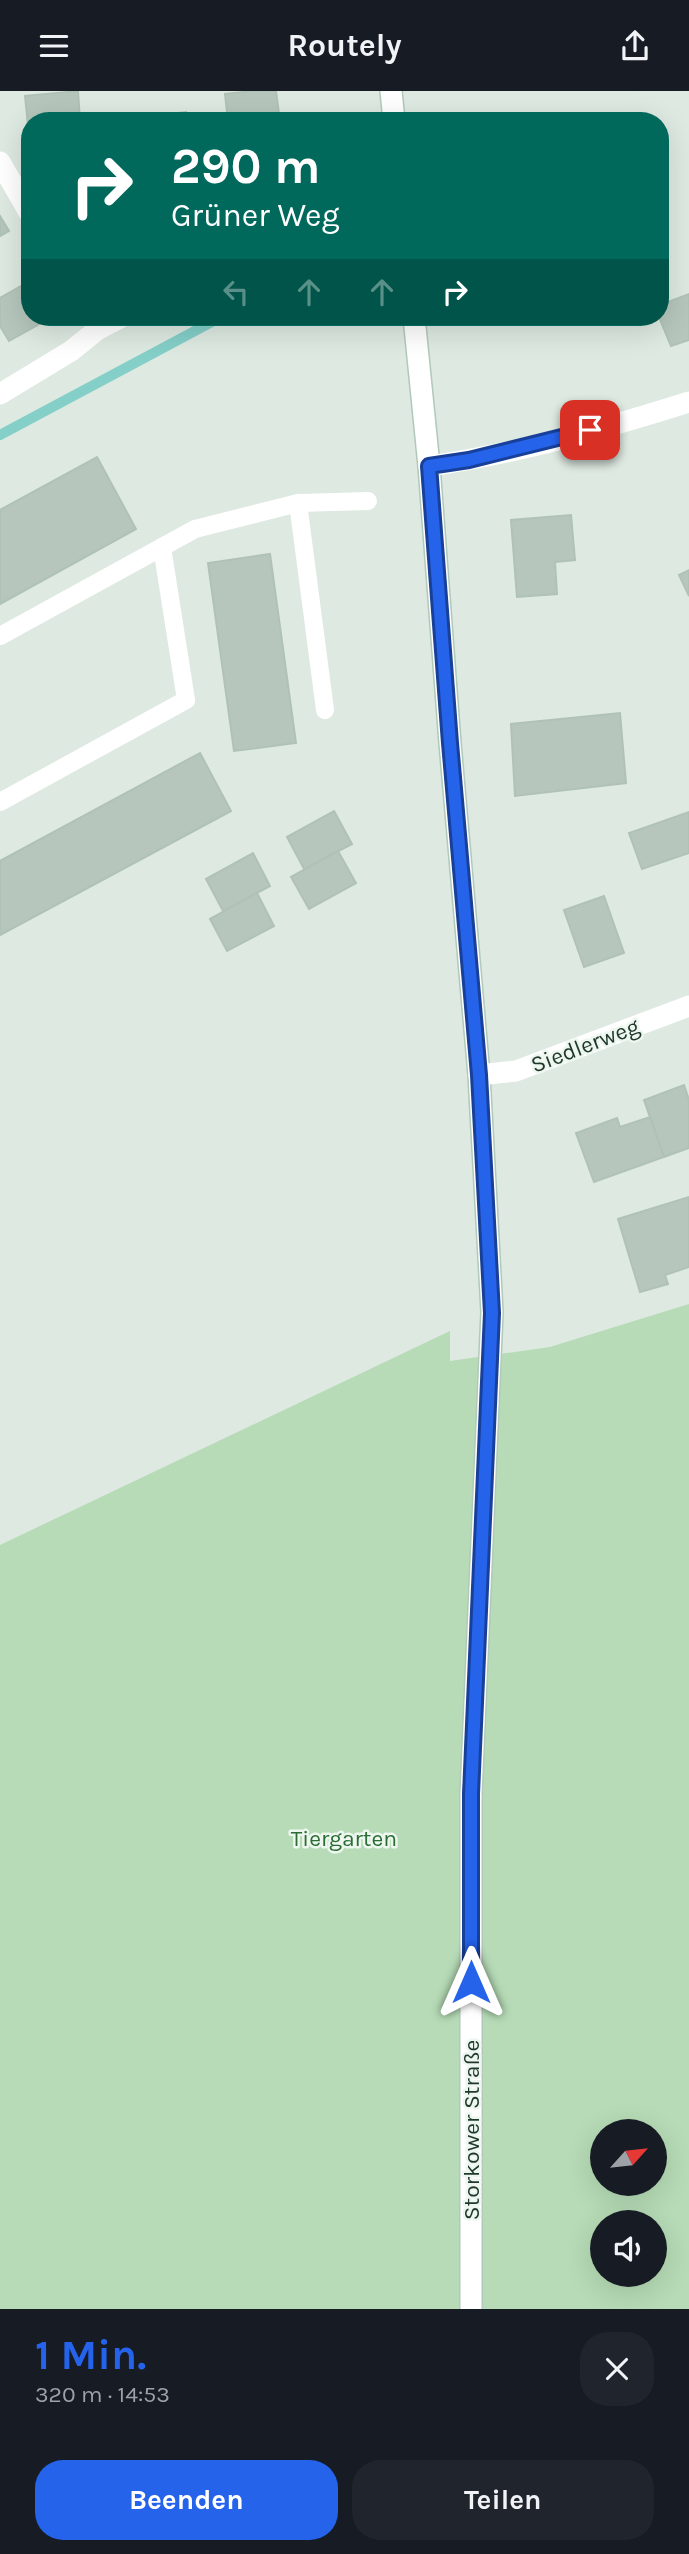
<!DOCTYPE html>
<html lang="de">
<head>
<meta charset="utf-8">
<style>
	body { margin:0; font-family:Karla,sans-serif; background:#20242c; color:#f1f3f6; height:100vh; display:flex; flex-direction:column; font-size:26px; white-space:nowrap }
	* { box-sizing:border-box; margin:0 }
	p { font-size:23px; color:#9ea1a6 }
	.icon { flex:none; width:38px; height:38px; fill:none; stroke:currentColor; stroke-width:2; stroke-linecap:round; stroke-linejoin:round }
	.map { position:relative; height:2218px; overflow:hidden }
	.side { display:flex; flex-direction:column; background:#171b24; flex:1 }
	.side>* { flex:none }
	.top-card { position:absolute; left:21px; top:21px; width:648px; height:214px; border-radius:28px; box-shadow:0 7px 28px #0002; background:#00695c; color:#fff; overflow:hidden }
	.needle { width:46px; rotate:63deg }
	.fabs { position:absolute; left:590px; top:2028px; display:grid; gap:14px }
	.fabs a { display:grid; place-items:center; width:77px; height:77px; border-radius:50%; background:#171b24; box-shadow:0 7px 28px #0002; font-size:35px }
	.pin { position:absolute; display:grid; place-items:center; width:60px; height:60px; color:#fff; margin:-30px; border-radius:14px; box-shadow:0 4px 10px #0006 }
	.me { position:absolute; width:77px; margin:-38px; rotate:0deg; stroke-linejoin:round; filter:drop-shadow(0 0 5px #0008) }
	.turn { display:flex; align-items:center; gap:24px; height:147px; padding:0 35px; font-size:32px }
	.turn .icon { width:91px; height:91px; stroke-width:2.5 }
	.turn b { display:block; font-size:49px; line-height:60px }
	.lanes { display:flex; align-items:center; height:66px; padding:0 35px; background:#0003; justify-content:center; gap:35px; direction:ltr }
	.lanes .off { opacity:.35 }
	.round { display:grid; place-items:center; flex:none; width:74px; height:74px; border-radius:28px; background:#20242c }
	.headline { display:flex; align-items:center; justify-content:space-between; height:119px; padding:0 35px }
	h1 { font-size:42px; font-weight:700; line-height:52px; color:#2563eb }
	.cta { display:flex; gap:14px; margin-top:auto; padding:14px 35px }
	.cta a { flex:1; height:80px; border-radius:28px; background:#2563eb; color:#fff; font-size:28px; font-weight:700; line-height:80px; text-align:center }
	.cta a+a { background:#20242c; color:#f1f3f6 }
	header { display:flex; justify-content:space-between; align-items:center; height:91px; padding:0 35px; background:#171b24; font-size:32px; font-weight:700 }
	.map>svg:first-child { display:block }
</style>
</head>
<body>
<header><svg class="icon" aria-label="menu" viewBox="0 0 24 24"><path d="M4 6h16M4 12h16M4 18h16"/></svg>Routely<svg class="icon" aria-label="share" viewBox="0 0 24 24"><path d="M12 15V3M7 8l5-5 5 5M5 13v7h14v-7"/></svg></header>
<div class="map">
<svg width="689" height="2218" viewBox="0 0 689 2218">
	<rect width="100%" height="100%" fill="#dde9e1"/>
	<!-- green -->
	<path fill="#b6dbb6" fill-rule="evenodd" d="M689,1213V2218H0V1454L450,1240V1270L550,1256ZM602,2040H654V2093H602ZM602,2132H654V2184H602Z"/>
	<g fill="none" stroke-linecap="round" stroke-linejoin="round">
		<!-- stream -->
		<polyline stroke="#84cfc8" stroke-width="10" points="0,344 221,226"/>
	</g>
	<!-- building -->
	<g fill="#b6c6bc" stroke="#b0c2b6" stroke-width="2">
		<polygon points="78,0 80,30 30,30 30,53 25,5"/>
		<polygon points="252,0 276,0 280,30 228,30 225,3"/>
		<polygon points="186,21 187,30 152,30 152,25"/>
		<polygon points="0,125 9,140 0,145"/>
		<polygon points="30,190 30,226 52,226 9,250 0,235 0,207"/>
		<polygon points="689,203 689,249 671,255 659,226 660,214"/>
		<polygon points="97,366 136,438 0,513 0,419"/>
		<polygon points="571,424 575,469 555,471 557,503 517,506 511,429"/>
		<polygon points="270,463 296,652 234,660 208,472"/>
		<polygon points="689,479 689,505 679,484"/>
		<polygon points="620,622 626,692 515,705 511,633"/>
		<polygon points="200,662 231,720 0,844 0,770"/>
		<polygon points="334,720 352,753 304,778 287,746"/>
		<polygon points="689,721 689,762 642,778 629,742"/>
		<polygon points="338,760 356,792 309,818 291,786"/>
		<polygon points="253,762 270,795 223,820 206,788"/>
		<polygon points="257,802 274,835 227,860 210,828"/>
		<polygon points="604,805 624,862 584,876 564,819"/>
		<polygon points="684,994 689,1009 689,1057 664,1066 644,1009"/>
		<polygon points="650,1026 664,1066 594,1091 576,1042 617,1027 620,1036"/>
		<polygon points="689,1106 689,1176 665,1184 668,1193 640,1201 618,1128"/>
	</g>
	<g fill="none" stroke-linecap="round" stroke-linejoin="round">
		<defs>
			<g id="secondary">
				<polyline points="391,0 394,30"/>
				<polyline points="414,226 429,375 450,652 479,984 492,1221 471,1703 471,2218"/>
			</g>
		</defs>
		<!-- secondary casing -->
		<use href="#secondary" stroke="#b1c9ba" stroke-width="24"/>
		<!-- lane -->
		<g stroke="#fff" stroke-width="18">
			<polyline points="298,412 325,619"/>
			<polyline points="0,545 195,438 298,412 368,410"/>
			<polyline points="0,711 186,609 162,456"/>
		</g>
		<!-- street -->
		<g stroke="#fff" stroke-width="21">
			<polyline points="0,71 30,123"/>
			<polyline points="0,303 71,260 97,239 122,226"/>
			<path d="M429,375C516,363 606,337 689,311"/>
			<polyline points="479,984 516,980 689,915"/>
		</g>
		<!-- secondary -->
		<use href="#secondary" stroke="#fff" stroke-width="21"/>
	</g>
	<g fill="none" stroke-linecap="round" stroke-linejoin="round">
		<defs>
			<polyline id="route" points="471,1891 471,1703 492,1222 479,984 450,652 429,375 469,369 590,339"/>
		</defs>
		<!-- route casing -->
		<use href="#route" stroke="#184099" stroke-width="18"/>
		<!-- route -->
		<use href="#route" stroke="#2563eb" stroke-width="12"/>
	</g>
	<g text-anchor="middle" stroke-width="5" stroke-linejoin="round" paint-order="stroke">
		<!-- street labels -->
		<g font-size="23" fill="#1f382b" stroke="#edf6ef">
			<text transform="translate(585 954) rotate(-21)" y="8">Siedlerweg</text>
			<text transform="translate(471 2039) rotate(-90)" y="8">Storkower Straße</text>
		</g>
		<!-- park labels -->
		<g font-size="23" fill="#2a6e33" stroke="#edf6ef">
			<text x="344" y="1755">Tiergarten</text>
		</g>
	</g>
</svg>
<div class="fabs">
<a><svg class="needle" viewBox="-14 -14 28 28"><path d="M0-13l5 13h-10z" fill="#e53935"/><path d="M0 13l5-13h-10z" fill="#9ea1a6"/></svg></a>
<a><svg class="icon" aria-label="sound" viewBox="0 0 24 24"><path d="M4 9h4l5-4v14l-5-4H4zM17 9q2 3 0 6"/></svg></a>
</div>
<div class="pin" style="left:590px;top:339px;background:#d93025"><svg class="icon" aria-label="arrive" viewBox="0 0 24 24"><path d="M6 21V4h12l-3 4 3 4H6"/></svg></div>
<svg class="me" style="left:471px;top:1891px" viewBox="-20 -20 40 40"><path d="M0-17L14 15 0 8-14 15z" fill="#2563eb" stroke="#fff" stroke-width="4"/></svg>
<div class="top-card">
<div class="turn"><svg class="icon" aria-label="right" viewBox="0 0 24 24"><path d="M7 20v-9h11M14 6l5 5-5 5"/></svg><div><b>290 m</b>Grüner Weg</div></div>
<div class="lanes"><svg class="icon off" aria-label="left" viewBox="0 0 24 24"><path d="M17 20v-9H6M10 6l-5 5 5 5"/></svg><svg class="icon off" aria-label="ahead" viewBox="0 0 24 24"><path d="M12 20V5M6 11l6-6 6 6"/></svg><svg class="icon off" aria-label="ahead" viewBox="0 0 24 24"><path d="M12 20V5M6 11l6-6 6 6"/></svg><svg class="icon" aria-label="right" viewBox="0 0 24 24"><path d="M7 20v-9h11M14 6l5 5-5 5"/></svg></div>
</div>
</div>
<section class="side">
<div class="headline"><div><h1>1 Min.</h1><p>320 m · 14:53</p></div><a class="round"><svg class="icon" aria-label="close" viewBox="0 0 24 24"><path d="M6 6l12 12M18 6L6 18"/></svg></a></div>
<div class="cta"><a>Beenden</a><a>Teilen</a></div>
</section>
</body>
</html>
